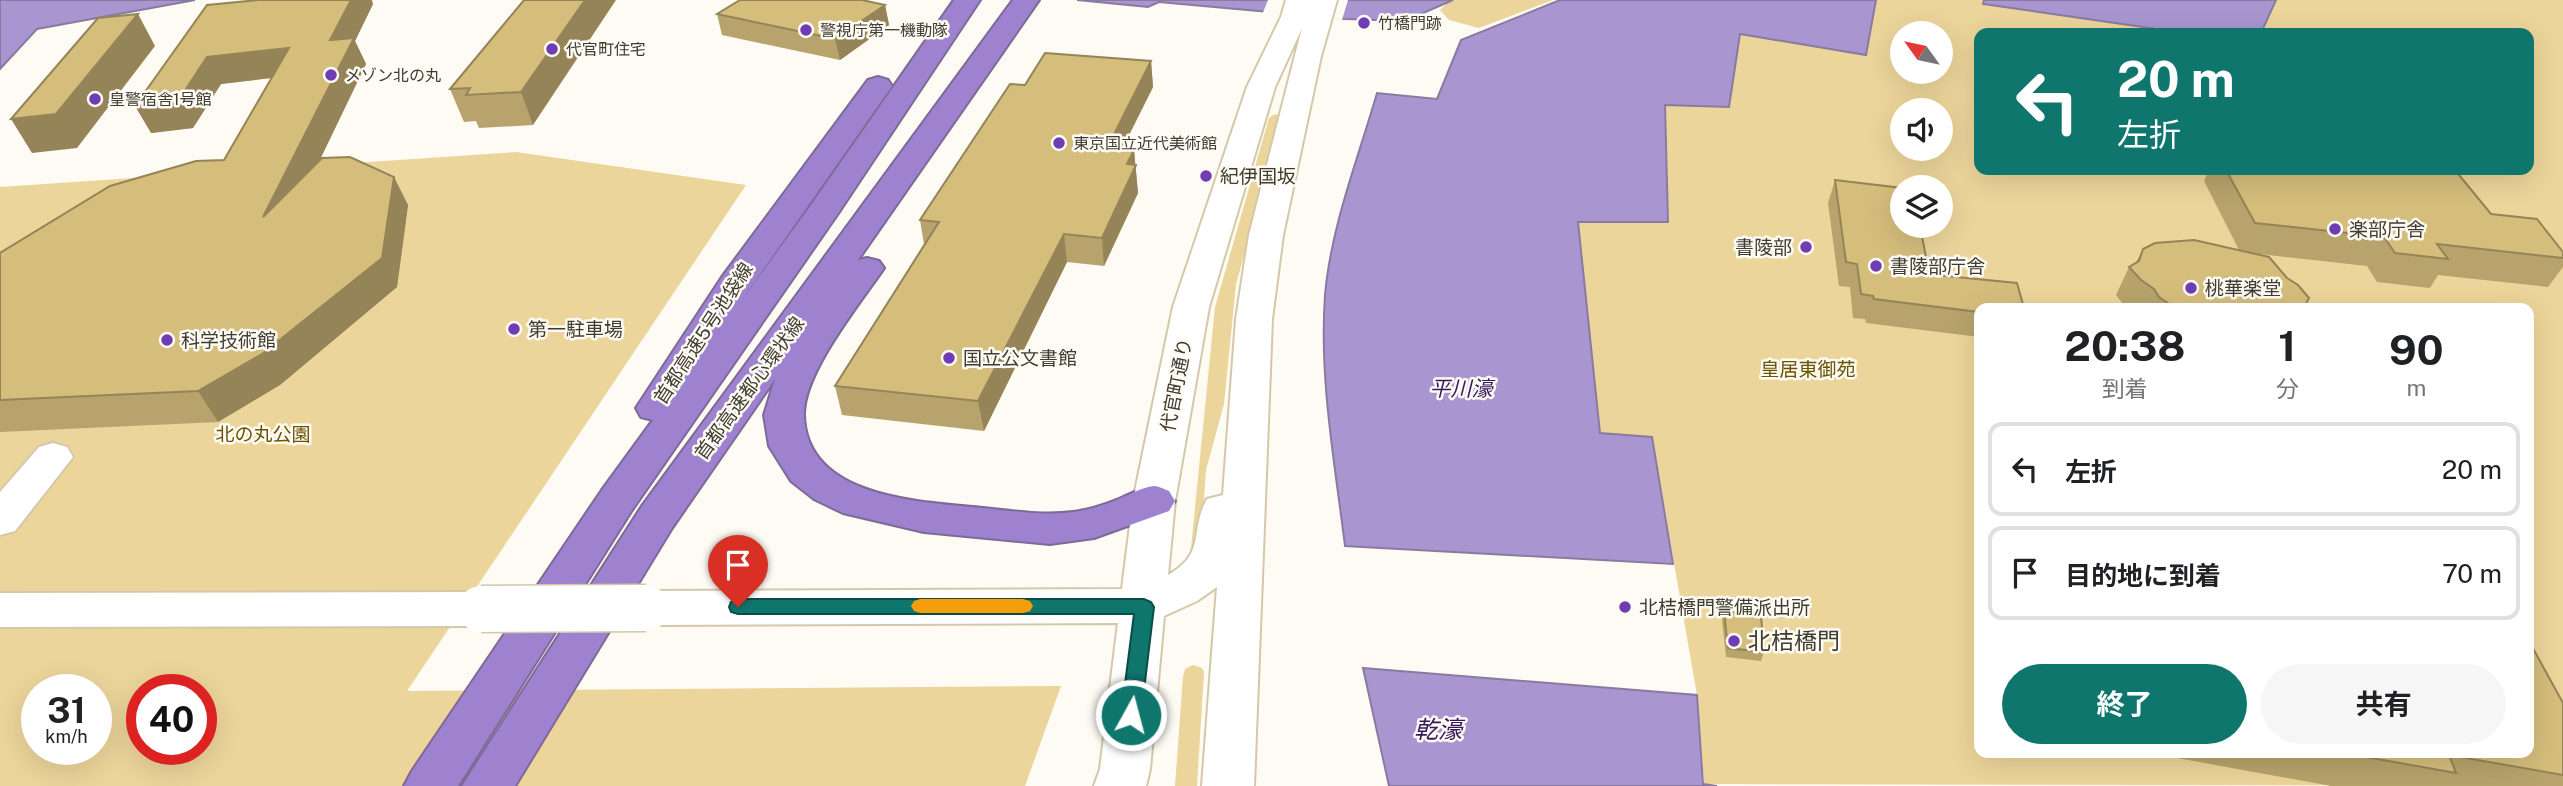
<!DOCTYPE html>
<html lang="ja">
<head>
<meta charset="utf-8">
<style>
	body { margin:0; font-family:"Public Sans","Noto Sans JP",sans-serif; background:#f6f6f6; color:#202124; height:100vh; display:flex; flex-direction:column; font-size:26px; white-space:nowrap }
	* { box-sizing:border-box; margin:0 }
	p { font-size:23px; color:#757577 }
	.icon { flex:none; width:38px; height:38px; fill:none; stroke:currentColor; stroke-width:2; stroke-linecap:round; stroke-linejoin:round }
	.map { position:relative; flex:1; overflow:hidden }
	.details { position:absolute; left:1974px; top:303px; width:560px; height:455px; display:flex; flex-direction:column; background:#fff; border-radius:14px; box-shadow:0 7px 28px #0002 }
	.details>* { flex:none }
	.banner { position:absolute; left:1974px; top:28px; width:560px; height:147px; border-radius:14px; box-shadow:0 7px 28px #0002; background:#0f766e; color:#fff; overflow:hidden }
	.needle { width:46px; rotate:303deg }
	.fabs { position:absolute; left:1890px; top:21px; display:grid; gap:14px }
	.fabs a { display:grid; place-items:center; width:63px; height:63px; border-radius:50%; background:#fff; box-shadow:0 7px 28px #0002; font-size:35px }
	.speed { position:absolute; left:21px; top:674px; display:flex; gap:14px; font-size:35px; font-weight:700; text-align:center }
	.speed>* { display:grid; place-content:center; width:91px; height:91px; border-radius:50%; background:#fff; box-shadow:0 7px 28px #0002; line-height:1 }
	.speed small { font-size:18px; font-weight:400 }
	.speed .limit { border:10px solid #d22; background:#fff; color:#111 }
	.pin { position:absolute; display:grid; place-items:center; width:60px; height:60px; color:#fff; margin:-72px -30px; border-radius:50% 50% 50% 0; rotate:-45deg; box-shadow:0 0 7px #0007 }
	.pin .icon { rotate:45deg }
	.me { position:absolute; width:77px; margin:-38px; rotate:7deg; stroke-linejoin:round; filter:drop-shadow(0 0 5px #0008) }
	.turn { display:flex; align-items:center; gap:24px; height:147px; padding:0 28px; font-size:32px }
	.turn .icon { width:91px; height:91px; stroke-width:2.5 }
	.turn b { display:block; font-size:49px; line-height:60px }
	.eta { display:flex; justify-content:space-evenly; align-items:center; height:119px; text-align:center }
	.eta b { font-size:42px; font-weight:700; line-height:49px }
	.action { display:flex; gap:14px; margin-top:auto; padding:14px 28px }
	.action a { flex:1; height:80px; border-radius:42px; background:#0f766e; color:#fff; font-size:28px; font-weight:700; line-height:80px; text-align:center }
	.action a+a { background:#f6f6f6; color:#202124 }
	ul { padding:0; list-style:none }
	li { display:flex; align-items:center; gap:21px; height:94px; margin:0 14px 10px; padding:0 14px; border:4px solid #e0e0e0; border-radius:14px }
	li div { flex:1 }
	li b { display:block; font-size:26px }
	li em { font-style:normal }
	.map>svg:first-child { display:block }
</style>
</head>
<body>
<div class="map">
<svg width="2563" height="786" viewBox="0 0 2563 786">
	<rect width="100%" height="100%" fill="#fdfbf4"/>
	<!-- green -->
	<g fill="#ecd59a" fill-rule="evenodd">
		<polygon points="1450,0 1553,0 1479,28 1449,20 1440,10"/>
		<path d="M1876,0H2563V786L1704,784L1697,695L1652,437L1600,434L1578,222H1668L1665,105L1740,33L1865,55ZM1902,33H1941V72H1902ZM1979,33H2529V170H1979ZM1902,110H1941V149H1902ZM1902,187H1941V226H1902ZM1979,308H2529V752H1979Z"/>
		<polygon points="1275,114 1282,116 1283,119 1236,284 1224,404 1206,470 1200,556 1190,558 1215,307 1269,118"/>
		<path d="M516,152L746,185L407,691L1061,686L1025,786H0V187ZM37,690H96V749H37ZM142,690H201V749H142Z"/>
		<polygon points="1193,665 1202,668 1204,672 1197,786 1175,786 1183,676 1185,669"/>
	</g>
	<!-- water -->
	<g fill="#a995d0" stroke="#8a7aa0" stroke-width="2">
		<polygon points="0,0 195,0 37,29 0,69"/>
		<polygon points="1077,0 1453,0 1405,21 1345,19 1159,2 1148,7"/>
		<path d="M1560,0H1876L1866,55L1740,34L1729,107L1665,105L1668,222H1578L1600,433L1652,437L1673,564L1345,546C1335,464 1319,379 1325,295C1331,226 1358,159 1377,93L1437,99L1461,40Z"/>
		<polygon points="1984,0 2276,0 2261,33 2184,33 1983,4"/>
		<polygon points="1363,668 1697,695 1703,784 1717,786 1389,786"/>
	</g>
	<!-- pier -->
	<polygon fill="#fdfbf4" points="1268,0 1348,0 1342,20 1262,15"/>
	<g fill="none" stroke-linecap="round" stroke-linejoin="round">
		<defs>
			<g id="minor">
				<path d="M1286,0H1337L1321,56L1283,235L1272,319L1254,786H1202L1217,587L1197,601L1164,616L1150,769L1146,786H1094L1100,769L1118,623L646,625L630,620L623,608L630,596L646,591L1122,589L1133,501L1173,307L1247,87L1281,17ZM1302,28L1249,235L1236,319L1223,495L1207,499C1189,531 1207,553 1168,575L1175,501L1209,307L1275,87Z"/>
				<polygon points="53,443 67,447 73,457 15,531 0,535 0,492 39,447"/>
				<polygon points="481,592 497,597 504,609 497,621 481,626 0,627 0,593"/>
			</g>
			<g id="highway">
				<polygon points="954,0 980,0 839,212 632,510 458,786 404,786 412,771 602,490 653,420 641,417 636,408 722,277 868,80 878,77 888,80 892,86 737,307 811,205"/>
				<path d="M1013,0H1039L858,260L867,258L879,261L884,268C860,303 803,373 804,415C806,499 922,502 983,508C1013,511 1043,516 1073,512C1089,510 1104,505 1119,499C1129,495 1142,487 1154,486C1158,486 1164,489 1169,491L1175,501L1169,511L1094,538L1050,544L924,532L843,513L814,499L791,481L769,446L764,415L775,379L672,528L515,786H462L642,506Z"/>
			</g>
		</defs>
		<!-- minor casing -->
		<use href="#minor" stroke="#d4c8a9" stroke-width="4"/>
		<!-- highway casing -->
		<use href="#highway" stroke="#7d6a97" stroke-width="4"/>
		<!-- minor -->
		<use href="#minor" fill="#fff" fill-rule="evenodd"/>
		<!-- highway -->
		<use href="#highway" fill="#9e82cf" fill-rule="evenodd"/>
		<defs>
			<polyline id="minor-bridge" points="481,609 646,608"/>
		</defs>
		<!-- minor-bridge casing -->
		<use href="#minor-bridge" stroke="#d4c8a9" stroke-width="49" stroke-linecap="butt"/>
		<!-- minor-bridge -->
		<use href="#minor-bridge" stroke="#fff" stroke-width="46"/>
	</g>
	<!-- wall -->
	<g fill="#b7a36b">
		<polygon points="258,0 373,4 355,41 366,64 320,159 408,205 397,287 280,385 218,422 0,432 0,253 224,160 272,78 221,84 193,128 151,133"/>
		<polygon points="524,0 533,125 479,128 476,121 464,122 450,89"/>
		<polygon points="885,5 889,25 840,60 722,35 717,14"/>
		<polygon points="1151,61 1153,87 1122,149 1134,150 1138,193 1104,266 1067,262 984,431 842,415 835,386 924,244 920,220 1025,85"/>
		<polygon points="2209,170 2455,170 2491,214 2563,258 2563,267 2548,287 2438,275 2430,288 2377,282 2367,266 2250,253 2304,308 2126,308 2116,295 2129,267 2136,262 2143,249 2239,250 2204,181"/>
		<polygon points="1835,180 1936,275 1979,308 1979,337 1866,323 1865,319 1853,318 1850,287 1839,286 1828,203"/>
		<polygon points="1724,611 1764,652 1761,661 1726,657 1722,621"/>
		<polygon points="2563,703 2563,786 2331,786 2144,752 2529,752"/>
	</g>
	<!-- shaded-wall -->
	<g fill="#958457">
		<polygon points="351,0 372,0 373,4 355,41 366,64 278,247 263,217 330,40"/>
		<polygon points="585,0 616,0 533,125 521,92"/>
		<polygon points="885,5 889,25 840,60 835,39"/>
		<polygon points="138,14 155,46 77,148 32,153 11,119"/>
		<polygon points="289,48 302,74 221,84 193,128 151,133 135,106 207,57"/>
		<polygon points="1151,61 1153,87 1109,175 1107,148"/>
		<polygon points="1134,150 1138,193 1104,266 1102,238 1127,164"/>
		<polygon points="394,177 408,205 397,287 280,385 218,422 198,391"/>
		<polygon points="1064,234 1067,262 984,431 978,401"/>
	</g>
	<!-- building -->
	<g fill="#d5bd7c" stroke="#958457" stroke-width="2">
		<polygon points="258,0 351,0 330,40 354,38 263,217 322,158 350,157 394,177 382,258 262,354 198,391 0,400 0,253 110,186 196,161 224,160 289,48 207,57 178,101 135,106 207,5"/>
		<polygon points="524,0 585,0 521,92 466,95 470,88 450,89"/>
		<polygon points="740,0 862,0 885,5 835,39 717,14"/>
		<polygon points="138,14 56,114 11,119 98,18"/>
		<polygon points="1045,53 1151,61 1107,148 1134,150 1127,164 1136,165 1102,238 1064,234 978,401 835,386 939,222 920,220 1010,84 1025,85"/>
		<polygon points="2226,170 2455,170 2491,214 2537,219 2563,252 2563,258 2437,244 2448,259 2395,253 2384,237 2255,223"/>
		<polygon points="1835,180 1902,188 1902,226 1920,226 1928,267 1935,267 1936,275 2017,283 2024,308 1979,308 1979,312 1874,299 1873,296 1861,294 1857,264 1846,262"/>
		<polygon points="2194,240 2269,257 2287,278 2298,285 2309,298 2304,308 2175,308 2159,297 2154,289 2141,280 2129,267 2139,261 2143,249 2155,243"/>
		<polygon points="1724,611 1761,616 1764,652 1728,648"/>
		<polygon points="2529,641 2563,703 2563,775 2449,755 2456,773 2338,752 2529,752"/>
	</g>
	<!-- route -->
	<polygon fill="#0f766e" stroke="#0a4d48" stroke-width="2" points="738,599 1144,599 1151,602 1154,607 1141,715 1138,721 1131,723 1124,721 1121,715 1134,614 738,614 731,612 729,607 731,602"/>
	<!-- slow -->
	<polygon fill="#f59e0b" points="920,599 1023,599 1030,601 1033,606 1030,611 1023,613 920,613 914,611 911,606 914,601"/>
	<!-- markers -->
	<g fill="#703cb3" stroke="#fdfbf4" stroke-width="2.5">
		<circle cx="1364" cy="23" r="7"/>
		<circle cx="806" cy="30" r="7"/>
		<circle cx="552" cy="49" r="7"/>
		<circle cx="331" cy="75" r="7"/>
		<circle cx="95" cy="99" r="7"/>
		<circle cx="1059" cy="143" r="7"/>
		<circle cx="1206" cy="176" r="7"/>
		<circle cx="2335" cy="229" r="7"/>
		<circle cx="1806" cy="247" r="7"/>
		<circle cx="1876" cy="266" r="7"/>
		<circle cx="2191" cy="288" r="7"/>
		<circle cx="514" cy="329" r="7"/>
		<circle cx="167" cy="340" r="7"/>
		<circle cx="949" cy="358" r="7"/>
		<circle cx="1625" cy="607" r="7"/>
		<circle cx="1734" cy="641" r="7"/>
	</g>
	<g text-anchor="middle" stroke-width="5" stroke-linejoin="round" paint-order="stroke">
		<!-- far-poi labels -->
		<g font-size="16" fill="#413c30" stroke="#fdfbf4" text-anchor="start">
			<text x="1378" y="29">竹橋門跡</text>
			<text x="820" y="36">警視庁第一機動隊</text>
			<text x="566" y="55">代官町住宅</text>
			<text x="345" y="81">メゾン北の丸</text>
			<text x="109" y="105">皇警宿舎1号館</text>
			<text x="1073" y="149">東京国立近代美術館</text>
		</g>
		<!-- poi labels -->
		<g font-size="19" fill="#413c30" stroke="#fdfbf4" text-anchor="start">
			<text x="1220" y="183">紀伊国坂</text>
			<text x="2349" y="236">楽部庁舎</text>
			<text x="1792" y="254" text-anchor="end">書陵部</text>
			<text x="1890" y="273">書陵部庁舎</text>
			<text x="2205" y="295">桃華楽堂</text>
			<text x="528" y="336">第一駐車場</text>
			<text x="181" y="347">科学技術館</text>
			<text x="963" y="365">国立公文書館</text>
			<text x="1639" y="614">北桔橋門警備派出所</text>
		</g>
		<!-- street labels -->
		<g font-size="19" fill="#413c30" stroke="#fdfbf4">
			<text transform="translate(703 333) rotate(-57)" y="7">首都高速5号池袋線</text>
			<text transform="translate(1176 385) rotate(-79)" y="7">代官町通り</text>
			<text transform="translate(749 388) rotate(-54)" y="7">首都高速都心環状線</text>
		</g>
		<!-- park labels -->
		<g font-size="19" fill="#6b5300" stroke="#fdfbf4">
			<text x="1808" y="376">皇居東御苑</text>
			<text x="263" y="441">北の丸公園</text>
		</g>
		<!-- water labels -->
		<g font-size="21" font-style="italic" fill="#36165c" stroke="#fdfbf4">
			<text x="1461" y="396">平川濠</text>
		</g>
		<!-- near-poi labels -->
		<g font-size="23" fill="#413c30" stroke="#fdfbf4" text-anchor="start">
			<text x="1748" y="649">北桔橋門</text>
		</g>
		<!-- near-water labels -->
		<g font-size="24" font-style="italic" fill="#36165c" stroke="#fdfbf4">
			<text x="1438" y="738">乾濠</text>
		</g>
	</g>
</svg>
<div class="fabs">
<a><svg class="needle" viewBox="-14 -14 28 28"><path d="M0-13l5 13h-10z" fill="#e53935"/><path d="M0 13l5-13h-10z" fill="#757577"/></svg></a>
<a><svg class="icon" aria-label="sound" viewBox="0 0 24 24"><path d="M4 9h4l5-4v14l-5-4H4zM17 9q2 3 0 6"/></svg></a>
<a><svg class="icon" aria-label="layers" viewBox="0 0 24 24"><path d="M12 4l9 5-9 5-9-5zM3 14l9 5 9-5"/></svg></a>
</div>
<div class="speed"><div>31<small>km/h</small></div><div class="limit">40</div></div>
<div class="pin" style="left:738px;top:607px;background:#d93025"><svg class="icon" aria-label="arrive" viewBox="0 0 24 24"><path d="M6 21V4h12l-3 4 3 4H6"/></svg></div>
<svg class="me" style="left:1131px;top:715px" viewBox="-20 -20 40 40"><circle r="17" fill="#0f766e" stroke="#fff" stroke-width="3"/><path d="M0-11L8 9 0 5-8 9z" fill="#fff"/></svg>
<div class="banner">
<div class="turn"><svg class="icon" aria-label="left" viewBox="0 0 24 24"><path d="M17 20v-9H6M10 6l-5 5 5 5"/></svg><div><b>20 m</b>左折</div></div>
</div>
<section class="details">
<div class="eta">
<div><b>20:38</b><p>到着</p></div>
<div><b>1</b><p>分</p></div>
<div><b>90</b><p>m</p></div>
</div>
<ul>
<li><svg class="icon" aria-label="left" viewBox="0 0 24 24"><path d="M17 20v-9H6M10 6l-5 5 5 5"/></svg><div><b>左折</b></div><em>20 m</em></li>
<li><svg class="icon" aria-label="arrive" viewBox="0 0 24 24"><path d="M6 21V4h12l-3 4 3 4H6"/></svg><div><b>目的地に到着</b></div><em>70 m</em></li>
</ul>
<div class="action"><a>終了</a><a>共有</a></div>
</section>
</div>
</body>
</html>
